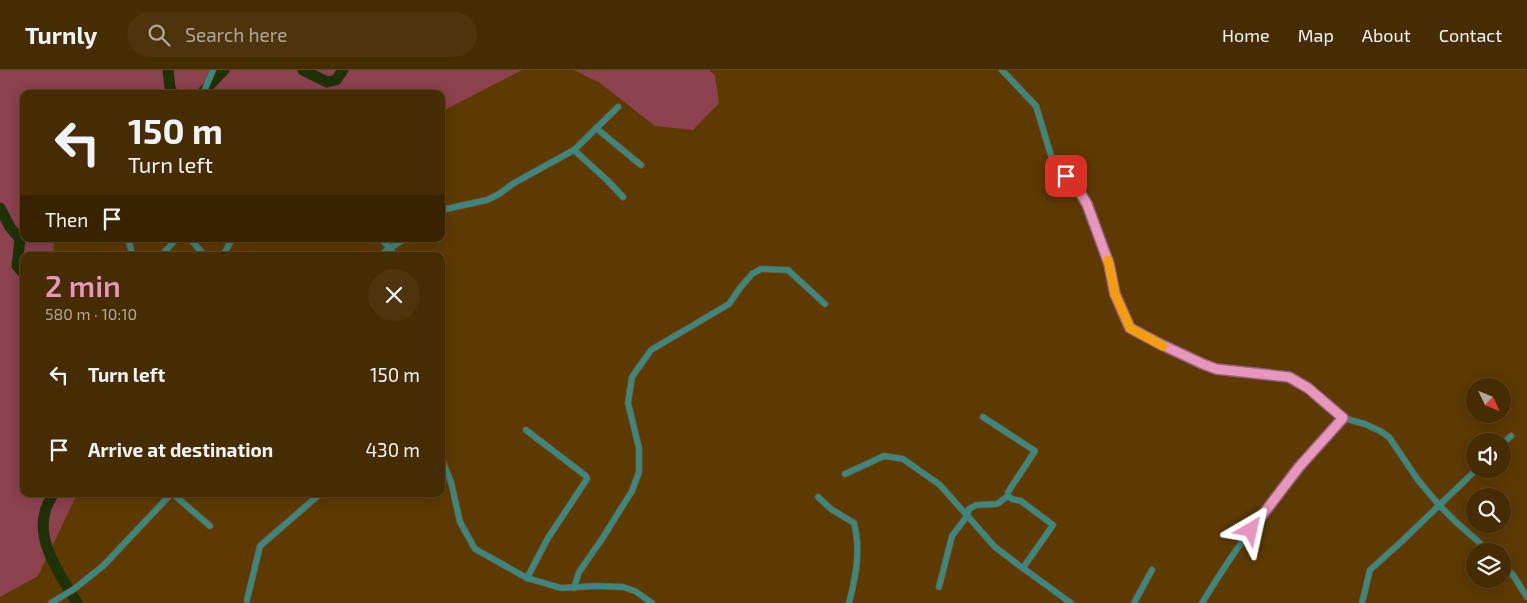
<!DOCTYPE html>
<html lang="en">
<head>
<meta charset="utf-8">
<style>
	body { margin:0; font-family:"Exo 2",sans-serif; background:#4d340c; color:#f1f3f6; height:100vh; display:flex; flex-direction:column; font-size:19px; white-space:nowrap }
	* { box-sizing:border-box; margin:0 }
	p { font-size:16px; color:#b0a799 }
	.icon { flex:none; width:28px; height:28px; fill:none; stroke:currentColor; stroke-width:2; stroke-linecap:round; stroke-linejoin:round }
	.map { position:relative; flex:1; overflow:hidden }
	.panel { position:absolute; left:20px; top:182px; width:425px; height:245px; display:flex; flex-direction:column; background:#462c02; border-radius:10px; box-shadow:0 2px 12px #0003,0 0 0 1px #5e4824 }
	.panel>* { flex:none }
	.hud { position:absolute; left:20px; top:20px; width:425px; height:152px; border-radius:10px; box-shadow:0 2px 12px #0003,0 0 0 1px #5e4824; background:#462c02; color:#f1f3f6; overflow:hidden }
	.needle { width:32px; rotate:133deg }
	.fabs { position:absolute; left:1466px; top:308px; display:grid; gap:10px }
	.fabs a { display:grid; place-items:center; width:45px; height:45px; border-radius:50%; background:#462c02; box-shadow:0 2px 12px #0003,0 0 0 1px #5e4824; font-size:25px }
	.pin { position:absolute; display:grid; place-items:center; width:42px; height:42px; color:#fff; margin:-21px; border-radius:10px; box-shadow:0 2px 8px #0006 }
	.me { position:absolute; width:55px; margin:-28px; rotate:36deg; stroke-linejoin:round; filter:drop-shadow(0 0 4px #0008) }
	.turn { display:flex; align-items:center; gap:18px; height:105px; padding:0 25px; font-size:22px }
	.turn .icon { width:65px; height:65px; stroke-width:2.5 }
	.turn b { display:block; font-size:35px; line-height:42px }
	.then { display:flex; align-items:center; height:48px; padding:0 25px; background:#0003; gap:10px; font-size:19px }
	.round { display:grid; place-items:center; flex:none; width:52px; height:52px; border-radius:26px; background:#4d340c }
	.summary { display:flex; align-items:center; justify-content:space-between; height:85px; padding:0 25px }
	h1 { font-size:30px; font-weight:600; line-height:38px; color:#e797bd }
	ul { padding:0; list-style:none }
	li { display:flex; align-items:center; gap:15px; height:75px; padding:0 25px }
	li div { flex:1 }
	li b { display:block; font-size:19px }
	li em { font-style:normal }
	header { display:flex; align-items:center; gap:30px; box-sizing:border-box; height:70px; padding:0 25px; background:#462c02; border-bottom:1px solid #5e4824 }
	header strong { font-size:24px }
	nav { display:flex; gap:28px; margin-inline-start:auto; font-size:18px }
	.search { width:350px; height:45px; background:#4d340c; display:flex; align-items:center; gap:12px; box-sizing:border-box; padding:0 18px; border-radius:28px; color:#b0a799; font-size:19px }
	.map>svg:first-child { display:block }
</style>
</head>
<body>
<header>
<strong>Turnly</strong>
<div class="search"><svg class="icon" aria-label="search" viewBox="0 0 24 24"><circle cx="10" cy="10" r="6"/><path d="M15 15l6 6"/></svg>Search here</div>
<nav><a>Home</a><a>Map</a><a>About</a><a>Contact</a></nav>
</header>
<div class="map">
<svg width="1527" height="533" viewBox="0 0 1527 533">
	<rect width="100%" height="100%" fill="#5e3a03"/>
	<!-- green -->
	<g fill="#8b414e">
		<polygon points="0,0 522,0 441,42 441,24 24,24 24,169 54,169 53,186 24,186 24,424 77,424 38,506 0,527"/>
		<polygon points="574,0 709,0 715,5 719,33 693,60 655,56 600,13"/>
	</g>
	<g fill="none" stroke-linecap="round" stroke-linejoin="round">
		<!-- river -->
		<g stroke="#1f3107" stroke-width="11">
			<polyline points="168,0 170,18 173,24"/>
			<polyline points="303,0 327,12 336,10 343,0"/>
			<polyline points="201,24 224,0"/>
			<polyline points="0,138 10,157 20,169 17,196 24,204"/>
			<path d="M53,424C50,430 46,436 45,442C36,473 62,507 77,533"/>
		</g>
		<defs>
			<g id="minor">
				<polyline points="1002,0 1036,36 1053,92 1078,119 1087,134 1109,194 1115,224 1130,258 1160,274 1203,294 1216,299 1289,307 1308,318 1343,348 1365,354 1380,361 1389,367 1418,410 1439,435 1456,452 1489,481"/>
				<polyline points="205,19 213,0"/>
				<polyline points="596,58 641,95"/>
				<polyline points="574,80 608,111 623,127"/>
				<polyline points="441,143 446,139 487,130 499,124 514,113 574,80 618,37"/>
				<polyline points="128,169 133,186"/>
				<polyline points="190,169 205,186"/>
				<polyline points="161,186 176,169"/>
				<polyline points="223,186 232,169"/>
				<polyline points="379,186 390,178 381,169"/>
				<polyline points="394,186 390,178 405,169"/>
				<polyline points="983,347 1035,381 1008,422 1008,426 1012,429 1021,431 1053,455 1023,498"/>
				<polyline points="526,360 586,406 587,409 548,468 527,508"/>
				<polyline points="1502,374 1511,366"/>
				<polyline points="441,387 451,412 460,452 475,479 527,508 561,518 596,516 623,517 635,521 652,533"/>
				<polyline points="845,404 884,386 903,389 940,415 995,477 1020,496 1071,533"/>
				<polyline points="173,424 210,456"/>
				<path d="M818,427L831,439L854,453C861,480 856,506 849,533"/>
				<polyline points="1502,494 1513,505 1527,527"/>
				<polyline points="939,517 952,466 967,446 969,439 976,435 997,434 1008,426"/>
				<polyline points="574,518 579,502 602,469 632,421 639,402 639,378 628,333 632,307 651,280 729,234 740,218 752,204 761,199 788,200 825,234"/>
				<polyline points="247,530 260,476 320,424"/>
				<polyline points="51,533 74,519 103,496 171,424"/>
				<polyline points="1134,533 1152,500"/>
				<path d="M1202,533C1242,467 1290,404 1343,348"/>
				<polyline points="1362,533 1370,500 1401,472 1477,399"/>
			</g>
		</defs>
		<!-- minor casing -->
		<use href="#minor" stroke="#7a5825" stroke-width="7"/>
		<!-- minor -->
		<use href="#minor" stroke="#3a8884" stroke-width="5.5"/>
	</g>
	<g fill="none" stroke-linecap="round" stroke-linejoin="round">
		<defs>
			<polyline id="route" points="1066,106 1078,119 1087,134 1109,194 1115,224 1130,258 1160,274 1203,294 1216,299 1289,307 1308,318 1343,348 1299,397 1251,460"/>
		</defs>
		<!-- route casing -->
		<use href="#route" stroke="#96627b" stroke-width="12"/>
		<!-- route -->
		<use href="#route" stroke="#e797bd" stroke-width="9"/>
		<!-- slow -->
		<polyline stroke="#f59e0b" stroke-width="9" points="1108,190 1115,224 1130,258 1163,276"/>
	</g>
</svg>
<div class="fabs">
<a><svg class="needle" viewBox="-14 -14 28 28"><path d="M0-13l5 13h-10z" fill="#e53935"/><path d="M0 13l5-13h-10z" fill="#b0a799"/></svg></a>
<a><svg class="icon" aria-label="sound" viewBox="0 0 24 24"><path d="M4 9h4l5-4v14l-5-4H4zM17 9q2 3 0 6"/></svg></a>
<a><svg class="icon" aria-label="search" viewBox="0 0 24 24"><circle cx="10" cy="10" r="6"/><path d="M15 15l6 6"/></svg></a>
<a><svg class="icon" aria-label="layers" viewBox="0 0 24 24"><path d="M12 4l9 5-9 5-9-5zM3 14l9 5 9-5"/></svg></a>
</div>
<div class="pin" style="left:1066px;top:106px;background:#d93025"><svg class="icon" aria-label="arrive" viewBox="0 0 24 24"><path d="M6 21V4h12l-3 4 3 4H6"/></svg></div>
<svg class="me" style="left:1251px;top:460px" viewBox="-20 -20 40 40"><path d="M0-17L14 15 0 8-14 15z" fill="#e797bd" stroke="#fff" stroke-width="4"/></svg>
<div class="hud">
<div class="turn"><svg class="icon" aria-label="left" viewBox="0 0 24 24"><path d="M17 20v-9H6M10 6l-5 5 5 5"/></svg><div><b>150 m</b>Turn left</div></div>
<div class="then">Then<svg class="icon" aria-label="arrive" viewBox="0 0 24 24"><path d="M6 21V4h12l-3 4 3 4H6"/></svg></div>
</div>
<section class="panel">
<div class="summary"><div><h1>2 min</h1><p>580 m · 10:10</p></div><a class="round"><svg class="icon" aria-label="close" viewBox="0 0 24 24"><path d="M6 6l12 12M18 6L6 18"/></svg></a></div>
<ul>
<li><svg class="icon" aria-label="left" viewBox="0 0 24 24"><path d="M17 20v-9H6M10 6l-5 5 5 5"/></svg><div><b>Turn left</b></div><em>150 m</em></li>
<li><svg class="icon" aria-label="arrive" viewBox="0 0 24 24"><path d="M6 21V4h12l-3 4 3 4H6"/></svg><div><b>Arrive at destination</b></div><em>430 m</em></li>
</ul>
</section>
</div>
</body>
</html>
